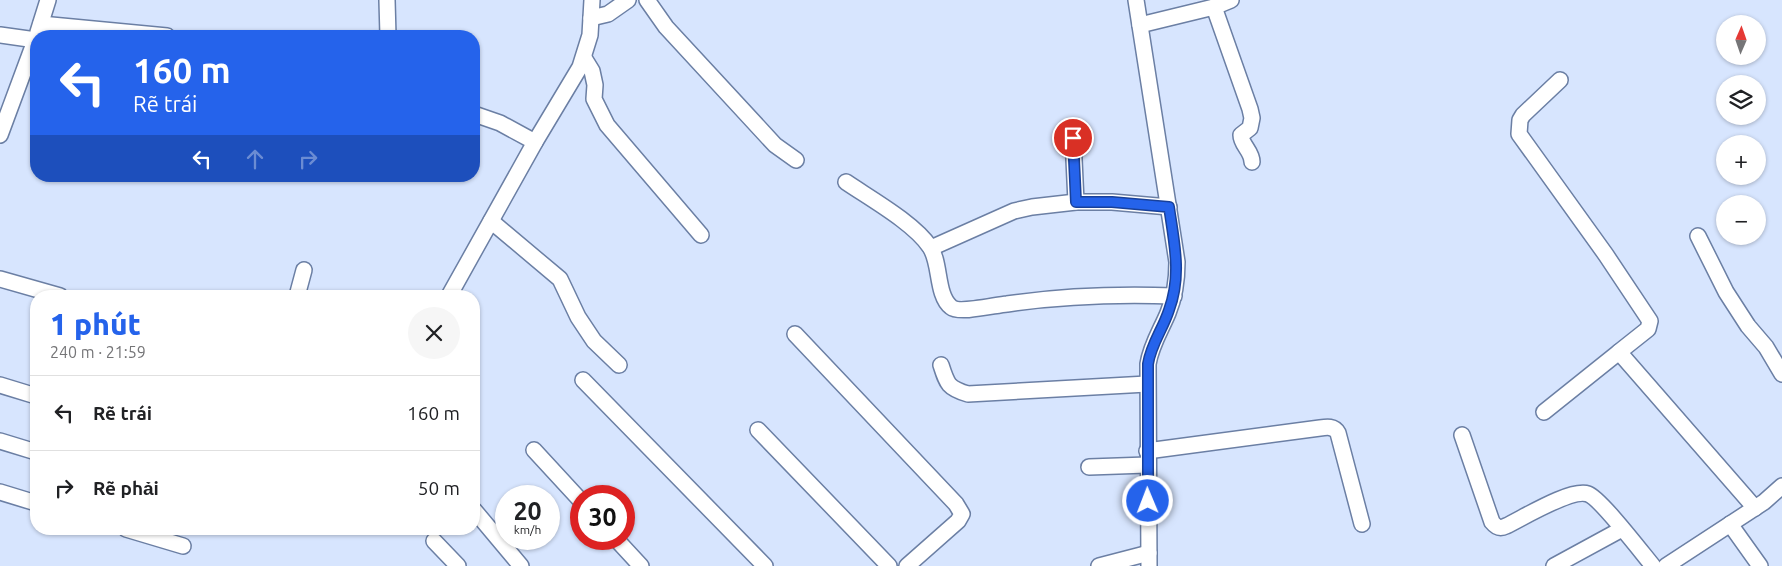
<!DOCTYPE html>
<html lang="vi">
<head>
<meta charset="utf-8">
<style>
	body { margin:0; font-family:Ubuntu,sans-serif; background:#f6f6f6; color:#202124; height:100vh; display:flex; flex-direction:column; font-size:19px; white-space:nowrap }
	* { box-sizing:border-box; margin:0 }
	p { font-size:16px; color:#757577 }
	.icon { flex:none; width:28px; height:28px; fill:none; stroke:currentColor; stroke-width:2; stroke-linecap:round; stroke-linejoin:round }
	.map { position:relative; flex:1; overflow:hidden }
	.sheet { position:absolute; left:30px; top:290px; width:450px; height:245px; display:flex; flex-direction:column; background:#fff; border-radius:20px; box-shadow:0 1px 4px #0004 }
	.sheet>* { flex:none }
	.guide { position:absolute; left:30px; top:30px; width:450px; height:152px; border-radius:20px; box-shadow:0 1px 4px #0004; background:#2563eb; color:#fff; overflow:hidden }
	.needle { width:32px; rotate:2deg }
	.tools { position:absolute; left:1716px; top:15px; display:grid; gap:10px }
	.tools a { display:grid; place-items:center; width:50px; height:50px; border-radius:50%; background:#fff; box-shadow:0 1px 4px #0004; font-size:25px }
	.speed { position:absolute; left:495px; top:485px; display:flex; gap:10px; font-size:25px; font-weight:700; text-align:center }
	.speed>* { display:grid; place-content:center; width:65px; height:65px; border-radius:50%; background:#fff; box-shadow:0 1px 4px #0004; line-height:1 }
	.speed small { font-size:12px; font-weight:400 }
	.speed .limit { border:8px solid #d22; background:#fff; color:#111 }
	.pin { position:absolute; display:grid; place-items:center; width:42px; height:42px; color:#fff; margin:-21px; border:2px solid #fff; border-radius:50%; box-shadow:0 1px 5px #0007 }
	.me { position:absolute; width:55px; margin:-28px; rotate:359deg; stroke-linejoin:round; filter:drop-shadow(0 0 4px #0008) }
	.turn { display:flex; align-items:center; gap:18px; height:105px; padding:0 20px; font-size:22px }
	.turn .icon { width:65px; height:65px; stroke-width:2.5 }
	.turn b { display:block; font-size:35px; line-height:42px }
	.lanes { display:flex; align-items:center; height:48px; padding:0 20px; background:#0003; justify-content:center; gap:25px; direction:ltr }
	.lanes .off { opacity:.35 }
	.round { display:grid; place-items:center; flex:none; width:52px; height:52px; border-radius:26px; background:#f6f6f6 }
	.summary { display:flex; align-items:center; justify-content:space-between; height:85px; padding:0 20px }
	h1 { font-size:30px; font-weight:800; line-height:38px; color:#2563eb }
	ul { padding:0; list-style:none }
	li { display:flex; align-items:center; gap:15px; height:75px; padding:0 20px; border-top:1px solid #e0e0e0 }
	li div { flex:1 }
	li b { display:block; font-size:19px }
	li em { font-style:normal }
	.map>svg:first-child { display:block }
</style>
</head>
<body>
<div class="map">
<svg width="1782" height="566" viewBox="0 0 1782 566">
	<rect width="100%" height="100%" fill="#d7e5fe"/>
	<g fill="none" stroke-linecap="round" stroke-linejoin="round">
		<defs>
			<g id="minor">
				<polyline points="387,0 388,36"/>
				<polyline points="647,0 666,27 775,145 796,160"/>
				<path d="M1136,0L1177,262C1177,280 1175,296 1168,313C1161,330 1151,345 1148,364L1149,566"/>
				<path d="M1214,7L1250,109L1252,118L1250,128L1241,135C1241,145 1252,151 1252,162"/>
				<polyline points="591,18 608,14 628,0"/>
				<polyline points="41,24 167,36"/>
				<polyline points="1140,25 1214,7 1231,0"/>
				<polyline points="38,32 48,0"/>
				<polyline points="0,35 36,40"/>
				<polyline points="584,58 592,71 595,85 594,99 607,125 701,235"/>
				<polyline points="1560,80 1523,115 1520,120 1519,134 1606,255 1650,321 1648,329 1619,352"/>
				<polyline points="474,114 500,123 535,142"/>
				<polyline points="0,135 36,38"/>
				<polyline points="1073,138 1076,202"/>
				<path d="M846,182C871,199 914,223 930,247C941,263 936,295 951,307C959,314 995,305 1007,304C1062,296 1119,294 1174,296"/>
				<polyline points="491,221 560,279 578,317 594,341 619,365"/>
				<polyline points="1698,236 1726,292 1748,326 1766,347 1782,374"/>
				<polyline points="931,248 1014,211 1032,207 1076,202 1112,202 1169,207"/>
				<polyline points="0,279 60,296"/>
				<polyline points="297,296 304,270"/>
				<polyline points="449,296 535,142 580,67 590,35 592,0"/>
				<polyline points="795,334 956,504 962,514 958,521 907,566"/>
				<path d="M941,365C947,384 948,388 968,394L1147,384"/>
				<polyline points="583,380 765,566"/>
				<polyline points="0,385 36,396"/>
				<polyline points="1544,412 1619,352 1755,508"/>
				<polyline points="758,430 889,566"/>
				<path d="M1462,435L1492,522C1496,527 1500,529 1506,526C1523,518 1571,488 1588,494C1600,498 1643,554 1653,566"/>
				<polyline points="0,441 36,452"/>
				<polyline points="534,450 581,501"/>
				<path d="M1147,451L1320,428C1327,427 1334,426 1338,433L1362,524"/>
				<polyline points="1089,467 1147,465"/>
				<polyline points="0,492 36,503"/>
				<polyline points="474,510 521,566"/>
				<polyline points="1730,524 1760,566"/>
				<polyline points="126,529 183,546"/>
				<polyline points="616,539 641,566"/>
				<polyline points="434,541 458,566"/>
				<polyline points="1099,566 1149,553"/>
				<polyline points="1554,566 1622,529"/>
				<polyline points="1666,566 1764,502 1782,486"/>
			</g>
		</defs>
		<!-- minor casing -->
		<use href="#minor" stroke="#6b7fa4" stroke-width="18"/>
		<!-- minor -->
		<use href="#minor" stroke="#fff" stroke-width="15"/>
	</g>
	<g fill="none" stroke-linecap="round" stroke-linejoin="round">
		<defs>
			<path id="route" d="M1073,138L1076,202H1112L1169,207C1174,242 1182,275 1169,310C1163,329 1151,344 1148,364V501"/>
		</defs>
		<!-- route casing -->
		<use href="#route" stroke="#184099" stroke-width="12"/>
		<!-- route -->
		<use href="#route" stroke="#2563eb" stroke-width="9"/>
	</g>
</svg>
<div class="tools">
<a><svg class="needle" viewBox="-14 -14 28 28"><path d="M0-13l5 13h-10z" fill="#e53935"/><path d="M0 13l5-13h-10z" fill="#757577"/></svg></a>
<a><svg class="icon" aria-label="layers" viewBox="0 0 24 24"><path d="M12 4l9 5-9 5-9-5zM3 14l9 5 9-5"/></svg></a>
<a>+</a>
<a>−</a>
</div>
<div class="speed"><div>20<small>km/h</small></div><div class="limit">30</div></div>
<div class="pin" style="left:1073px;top:138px;background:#d93025"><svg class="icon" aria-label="arrive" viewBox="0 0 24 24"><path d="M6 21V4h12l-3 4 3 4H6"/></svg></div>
<svg class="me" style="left:1148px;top:501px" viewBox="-20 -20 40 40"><circle r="17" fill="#2563eb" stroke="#fff" stroke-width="3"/><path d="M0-11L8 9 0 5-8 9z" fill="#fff"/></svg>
<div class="guide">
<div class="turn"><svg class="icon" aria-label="left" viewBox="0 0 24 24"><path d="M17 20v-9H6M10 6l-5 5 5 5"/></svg><div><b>160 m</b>Rẽ trái</div></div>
<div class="lanes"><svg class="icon" aria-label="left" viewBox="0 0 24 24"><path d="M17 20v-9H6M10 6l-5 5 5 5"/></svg><svg class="icon off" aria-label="ahead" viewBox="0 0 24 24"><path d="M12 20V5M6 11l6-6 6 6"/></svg><svg class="icon off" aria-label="right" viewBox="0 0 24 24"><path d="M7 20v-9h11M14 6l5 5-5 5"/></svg></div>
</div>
<section class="sheet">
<div class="summary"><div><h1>1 phút</h1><p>240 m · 21:59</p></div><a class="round"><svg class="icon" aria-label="close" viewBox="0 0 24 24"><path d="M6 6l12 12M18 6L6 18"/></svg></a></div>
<ul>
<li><svg class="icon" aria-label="left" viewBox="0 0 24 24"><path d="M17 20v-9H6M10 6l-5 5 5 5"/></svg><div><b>Rẽ trái</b></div><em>160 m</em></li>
<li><svg class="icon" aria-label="right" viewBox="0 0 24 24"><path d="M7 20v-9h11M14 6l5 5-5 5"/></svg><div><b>Rẽ phải</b></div><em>50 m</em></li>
</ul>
</section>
</div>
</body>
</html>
